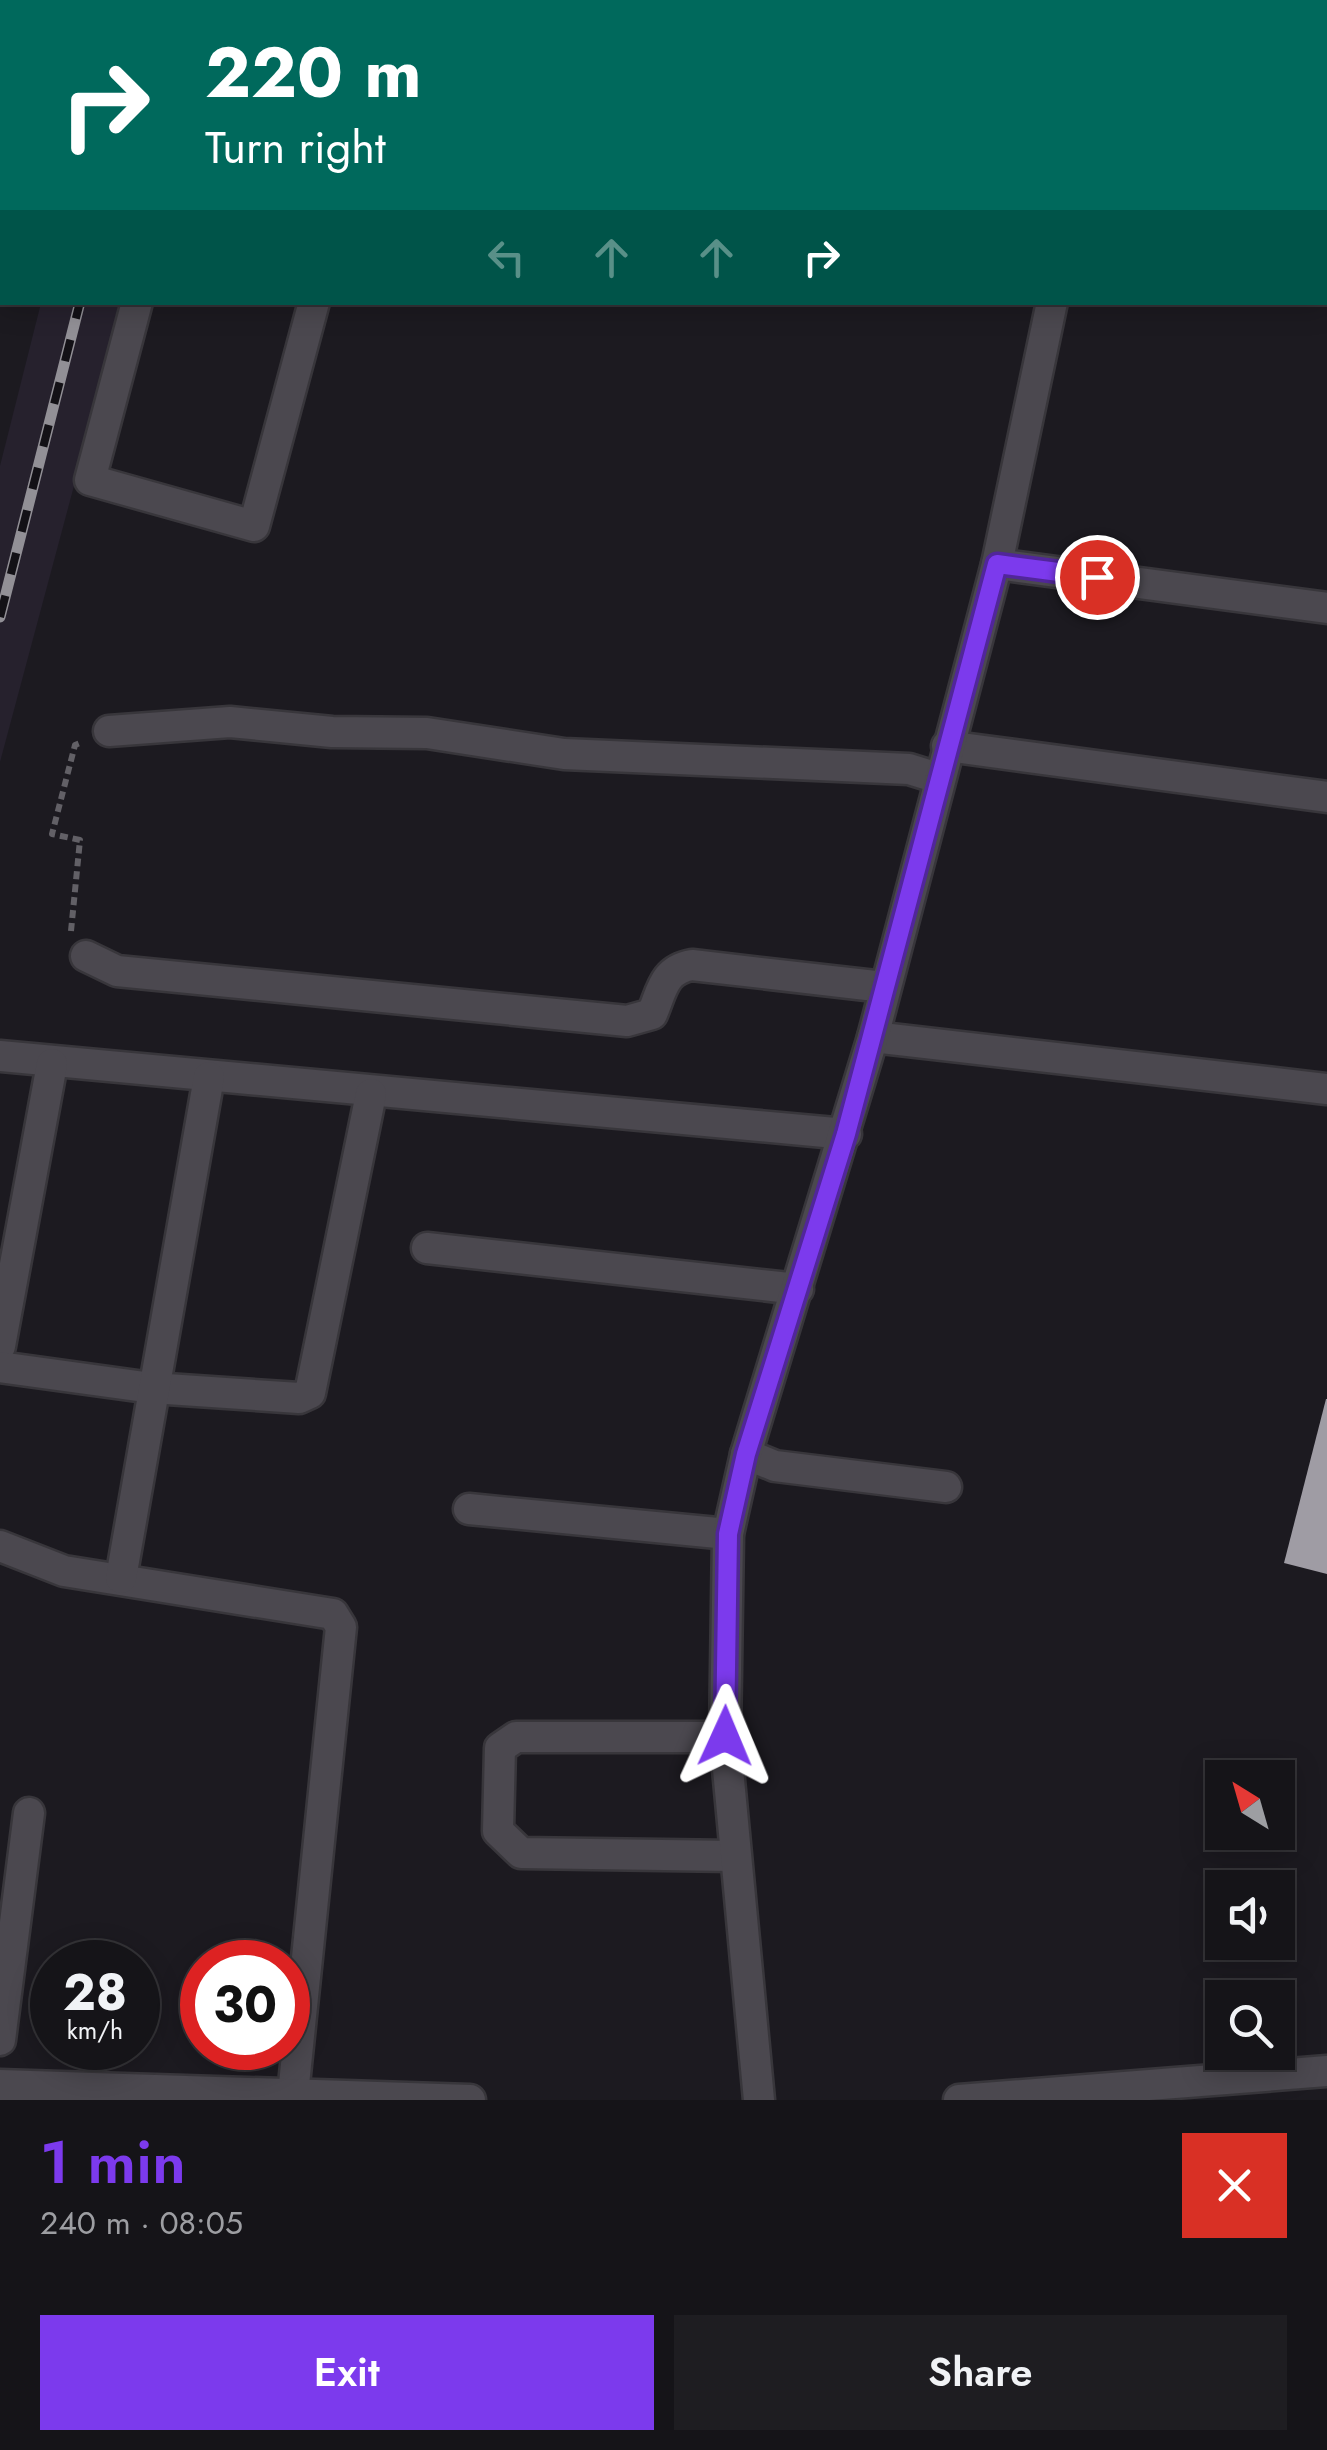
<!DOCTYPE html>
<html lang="en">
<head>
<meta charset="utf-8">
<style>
	body { margin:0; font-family:Jost,sans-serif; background:#1e1d21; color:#f1f3f6; height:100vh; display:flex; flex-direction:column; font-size:38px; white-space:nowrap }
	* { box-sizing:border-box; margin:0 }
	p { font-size:32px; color:#9d9ea2 }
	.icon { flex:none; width:55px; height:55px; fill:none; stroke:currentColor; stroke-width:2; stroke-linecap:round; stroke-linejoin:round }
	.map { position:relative; height:2100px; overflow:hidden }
	.drawer { display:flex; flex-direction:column; background:#151418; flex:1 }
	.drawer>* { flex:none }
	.top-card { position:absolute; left:0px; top:0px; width:1328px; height:305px; box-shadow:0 5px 25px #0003,0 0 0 2px #343337; background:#00695c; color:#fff; overflow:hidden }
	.needle { width:65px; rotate:323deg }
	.tools { position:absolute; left:1205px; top:1760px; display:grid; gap:20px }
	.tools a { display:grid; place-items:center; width:90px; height:90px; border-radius:0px; background:#151418; box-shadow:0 5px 25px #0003,0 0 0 2px #343337; font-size:50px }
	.speed { position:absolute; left:30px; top:1940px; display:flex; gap:20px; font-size:50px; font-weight:700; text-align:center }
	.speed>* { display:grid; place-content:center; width:130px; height:130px; border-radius:50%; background:#151418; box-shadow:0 5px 25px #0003,0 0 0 2px #343337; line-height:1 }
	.speed small { font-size:25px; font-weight:400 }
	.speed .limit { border:15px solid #d22; background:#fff; color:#111 }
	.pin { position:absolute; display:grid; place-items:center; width:85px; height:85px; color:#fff; margin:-42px; border:5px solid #fff; border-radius:50%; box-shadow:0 2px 10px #0007 }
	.me { position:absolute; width:110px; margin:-55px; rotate:1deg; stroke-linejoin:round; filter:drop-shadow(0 0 8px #0008) }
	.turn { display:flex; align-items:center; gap:35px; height:210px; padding:0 40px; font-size:45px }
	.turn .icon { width:130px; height:130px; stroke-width:2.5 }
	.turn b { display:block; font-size:70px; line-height:85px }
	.lanes { display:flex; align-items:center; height:95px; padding:0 40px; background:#0003; justify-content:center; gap:50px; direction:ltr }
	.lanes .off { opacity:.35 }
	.round { display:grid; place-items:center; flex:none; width:105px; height:105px; border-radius:0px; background:#1e1d21 }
	.summary { display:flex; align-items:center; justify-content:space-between; height:170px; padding:0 40px }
	h1 { font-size:60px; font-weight:600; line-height:75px; color:#7c3aed }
	.primary-button { display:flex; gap:20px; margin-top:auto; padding:20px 40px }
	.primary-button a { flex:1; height:115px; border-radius:0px; background:#7c3aed; color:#fff; font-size:40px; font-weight:600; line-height:115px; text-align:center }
	.primary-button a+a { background:#1e1d21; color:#f1f3f6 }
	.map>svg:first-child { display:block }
</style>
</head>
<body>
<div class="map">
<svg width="1327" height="2100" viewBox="0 0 1327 2100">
	<rect width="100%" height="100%" fill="#1c1a20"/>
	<!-- built -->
	<polygon fill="#26212d" points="41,303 123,303 0,762 0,466"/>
	<!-- building -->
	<polygon fill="#9f9ca4" points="1326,1399 1327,1399 1327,1574 1284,1563"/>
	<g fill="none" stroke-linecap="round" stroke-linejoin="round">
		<defs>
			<g id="minor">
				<polyline points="228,2 229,0"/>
				<polyline points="1117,2 1118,0"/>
				<polyline points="1325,227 1327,227"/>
				<polyline points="137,302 90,480 254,526 314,302"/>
				<polyline points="997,564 1327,608"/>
				<polyline points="109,731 230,722 332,732 427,733 564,754 909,769 938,778"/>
				<polyline points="947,746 1327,797"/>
				<path d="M86,956L117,971L627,1021L652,1014C662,991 663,970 692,965L884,987"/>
				<polyline points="873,1037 1327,1089"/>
				<polyline points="0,1056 846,1134"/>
				<polyline points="427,1248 798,1289"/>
				<polyline points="0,1346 52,1064"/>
				<polyline points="0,1367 152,1388 299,1398 310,1393 371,1094"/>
				<polyline points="746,1454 775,1466 946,1487"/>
				<polyline points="469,1509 728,1534"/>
				<polyline points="0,1546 64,1571 333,1614 341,1627 293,2094"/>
				<polyline points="121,1578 209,1077"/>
				<polyline points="725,1737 516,1737 500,1748 498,1831 521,1853 734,1856"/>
				<polyline points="0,2040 29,1813"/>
				<polyline points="0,2085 470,2100"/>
				<polyline points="759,2100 725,1737 728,1534 746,1454 873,1037 997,564 1052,302"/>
				<polyline points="959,2100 1327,2071"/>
			</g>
		</defs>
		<!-- minor casing -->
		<use href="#minor" stroke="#38363b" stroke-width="35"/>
		<!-- path -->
		<polyline stroke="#626066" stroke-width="6" stroke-dasharray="8 5" stroke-linecap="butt" points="71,931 80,840 52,834 75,745 80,743"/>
		<!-- minor -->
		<use href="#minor" stroke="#4b484f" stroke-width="30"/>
		<defs>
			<g id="rail">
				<polyline points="155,2 156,0"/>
				<polyline points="0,617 80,302"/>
			</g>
		</defs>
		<!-- rail casing -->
		<use href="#rail" stroke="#929096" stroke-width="11"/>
		<!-- rail -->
		<use href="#rail" stroke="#131116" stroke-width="8" stroke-dasharray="22" stroke-linecap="butt"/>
	</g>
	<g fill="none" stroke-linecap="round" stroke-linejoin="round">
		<defs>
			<polyline id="route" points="725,1736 728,1534 746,1454 846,1134 997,564 1097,577"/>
		</defs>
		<!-- route casing -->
		<use href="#route" stroke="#51269a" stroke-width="25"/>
		<!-- route -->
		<use href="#route" stroke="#7c3aed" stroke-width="18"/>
	</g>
</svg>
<div class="tools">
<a><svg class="needle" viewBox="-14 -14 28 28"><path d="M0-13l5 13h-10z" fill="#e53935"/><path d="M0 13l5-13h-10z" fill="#9d9ea2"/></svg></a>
<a><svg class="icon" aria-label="sound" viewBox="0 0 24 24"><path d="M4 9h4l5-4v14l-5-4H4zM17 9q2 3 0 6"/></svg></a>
<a><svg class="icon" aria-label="search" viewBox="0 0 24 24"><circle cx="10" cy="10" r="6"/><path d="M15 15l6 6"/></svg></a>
</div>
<div class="speed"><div>28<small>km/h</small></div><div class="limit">30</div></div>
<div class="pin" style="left:1097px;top:577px;background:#d93025"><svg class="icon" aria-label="arrive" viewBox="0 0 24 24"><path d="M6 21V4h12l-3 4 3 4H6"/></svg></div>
<svg class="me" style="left:725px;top:1736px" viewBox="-20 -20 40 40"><path d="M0-17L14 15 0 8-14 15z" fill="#7c3aed" stroke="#fff" stroke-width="4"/></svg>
<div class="top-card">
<div class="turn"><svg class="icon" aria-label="right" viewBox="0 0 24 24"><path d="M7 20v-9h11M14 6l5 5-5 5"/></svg><div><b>220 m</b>Turn right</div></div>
<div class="lanes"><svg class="icon off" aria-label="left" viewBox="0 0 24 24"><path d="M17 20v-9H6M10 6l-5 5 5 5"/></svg><svg class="icon off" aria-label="ahead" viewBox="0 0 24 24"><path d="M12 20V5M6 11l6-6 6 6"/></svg><svg class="icon off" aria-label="ahead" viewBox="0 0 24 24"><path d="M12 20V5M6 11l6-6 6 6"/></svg><svg class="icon" aria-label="right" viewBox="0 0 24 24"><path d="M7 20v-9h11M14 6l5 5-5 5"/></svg></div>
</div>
</div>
<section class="drawer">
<div class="summary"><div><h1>1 min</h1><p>240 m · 08:05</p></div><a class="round" style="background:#d93025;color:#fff"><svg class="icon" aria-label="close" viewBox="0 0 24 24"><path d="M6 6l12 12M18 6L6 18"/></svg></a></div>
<div class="primary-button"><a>Exit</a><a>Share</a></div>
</section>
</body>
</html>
